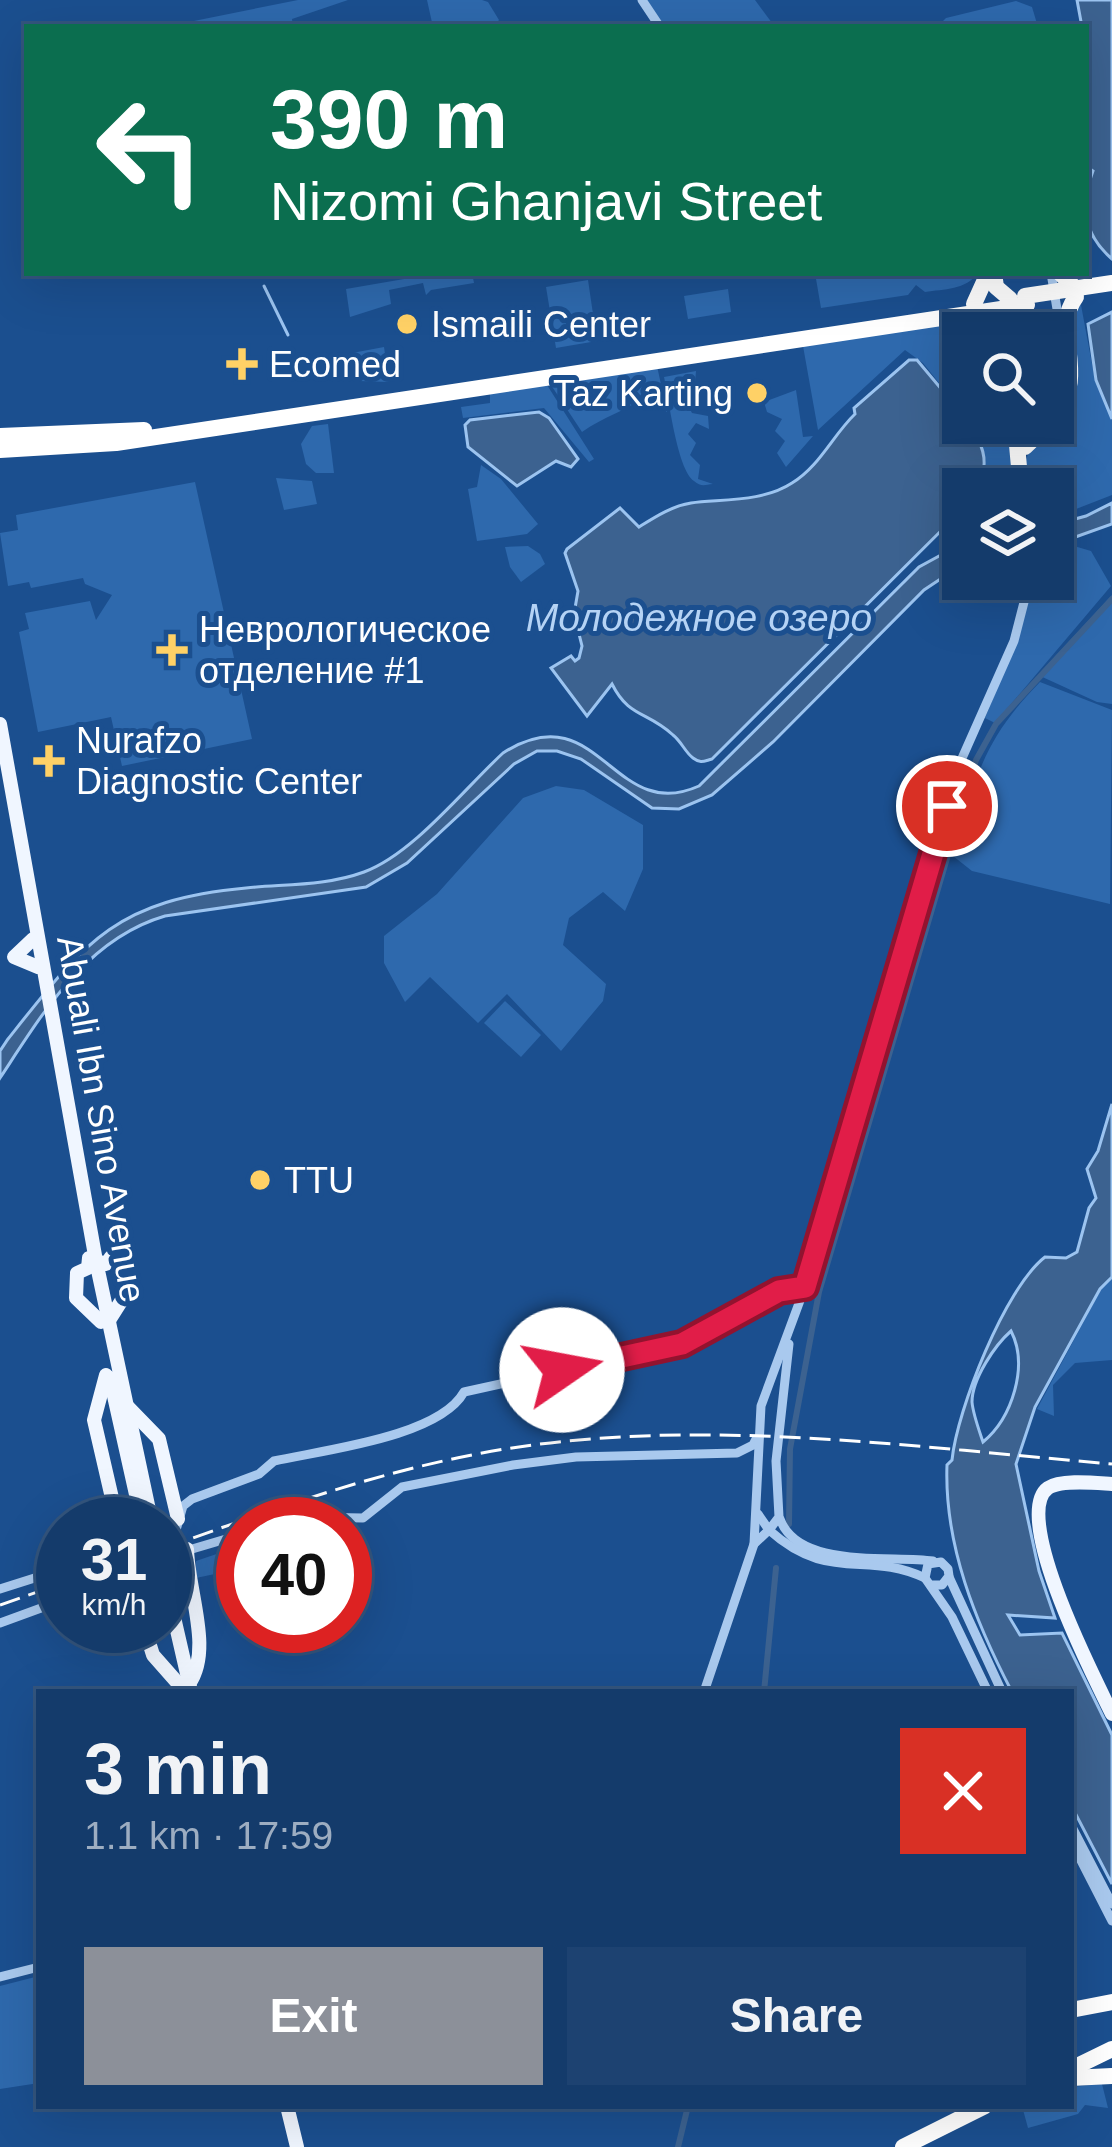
<!DOCTYPE html>
<html lang="en">
<head>
<meta charset="utf-8">
<style>
	body { margin:0; font-family:Helvetica,sans-serif; background:#1d4271; color:#f1f3f6; height:100vh; display:flex; flex-direction:column; font-size:45px; white-space:nowrap }
	* { box-sizing:border-box; margin:0 }
	p { font-size:39px; color:#9dadc1 }
	.icon { flex:none; width:66px; height:66px; fill:none; stroke:currentColor; stroke-width:2; stroke-linecap:round; stroke-linejoin:round }
	.map { position:relative; flex:1; overflow:hidden }
	.side { position:absolute; left:36px; top:1689px; width:1038px; height:420px; display:flex; flex-direction:column; background:#143b6b; border-radius:0px; box-shadow:0 12px 48px #0002,0 0 0 3px #33557e }
	.side>* { flex:none }
	.banner { position:absolute; left:24px; top:24px; width:1065px; height:252px; border-radius:0px; box-shadow:0 12px 48px #0002,0 0 0 3px #33557e; background:#0b6e4f; color:#fff; overflow:hidden }
	.controls { position:absolute; left:942px; top:312px; display:grid; gap:24px }
	.controls a { display:grid; place-items:center; width:132px; height:132px; border-radius:0px; background:#143b6b; box-shadow:0 12px 48px #0002,0 0 0 3px #33557e; font-size:60px }
	.speed { position:absolute; left:36px; top:1497px; display:flex; gap:24px; font-size:60px; font-weight:700; text-align:center }
	.speed>* { display:grid; place-content:center; width:156px; height:156px; border-radius:50%; background:#143b6b; box-shadow:0 12px 48px #0002,0 0 0 3px #33557e; line-height:1 }
	.speed small { font-size:30px; font-weight:400 }
	.speed .limit { border:18px solid #d22; background:#fff; color:#111 }
	.pin { position:absolute; display:grid; place-items:center; width:102px; height:102px; color:#fff; margin:-51px; border:6px solid #fff; border-radius:50%; box-shadow:0 3px 12px #0007 }
	.me { position:absolute; width:132px; margin:-66px; rotate:78deg; stroke-linejoin:round; filter:drop-shadow(0 0 9px #0008) }
	.turn { display:flex; align-items:center; gap:42px; height:252px; padding:0 48px; font-size:54px }
	.turn .icon { width:156px; height:156px; stroke-width:2.5 }
	.turn b { display:block; font-size:84px; line-height:102px }
	.round { display:grid; place-items:center; flex:none; width:126px; height:126px; border-radius:0px; background:#1d4271 }
	.headline { display:flex; align-items:center; justify-content:space-between; height:204px; padding:0 48px }
	h1 { font-size:72px; font-weight:600; line-height:90px }
	.primary-button { display:flex; gap:24px; margin-top:auto; padding:24px 48px }
	.primary-button a { flex:1; height:138px; border-radius:0px; background:#8c9099; color:#fff; font-size:48px; font-weight:600; line-height:138px; text-align:center }
	.primary-button a+a { background:#1d4271; color:#f1f3f6 }
	.map>svg:first-child { display:block }
</style>
</head>
<body>
<div class="map">
<svg width="1112" height="2147" viewBox="0 0 1112 2147">
	<rect width="100%" height="100%" fill="#1b4f8f"/>
	<!-- green -->
	<g fill="#2e69ad">
		<polygon points="298,0 348,0 292,19 293,27 164,27"/>
		<polygon points="427,0 482,0 488,2 499,20 495,25 433,27"/>
		<polygon points="646,0 755,0 775,27 664,27"/>
		<polygon points="1016,1 1032,7 1038,27 937,27 946,18"/>
		<polygon points="439,273 472,273 474,283 431,290 426,295 423,283 389,290 391,304 350,317 346,289"/>
		<path d="M815,273H978C966,290 944,289 925,292L916,285L908,295L821,308Z"/>
		<polygon points="588,280 597,341 556,348 546,287"/>
		<polygon points="728,289 731,312 688,319 684,296"/>
		<path d="M1081,305L1095,380L1112,420V495L1053,518V489H1023C1019,438 1053,438 1065,405C1071,386 1068,330 1069,307Z"/>
		<polygon points="1051,312 1062,371 1053,402 1053,333 995,333 986,323"/>
		<polygon points="979,318 992,333 963,333 963,413 923,363 905,350 818,430 803,346"/>
		<polygon points="384,347 389,382 359,381 352,353"/>
		<path d="M657,366L667,412L645,396C625,412 604,416 582,432L551,385Z"/>
		<path d="M696,371L695,383L685,400L692,413L708,416L709,429L696,423L688,434L696,443L690,455L700,465L698,479L713,484C704,485 701,487 694,481C677,469 669,399 664,377Z"/>
		<polygon points="547,385 594,459 589,462 544,408 463,418 461,407 490,403 490,393"/>
		<polygon points="796,390 803,437 813,436 786,467 777,453 785,441 775,431 782,419 767,412 764,402"/>
		<polygon points="328,424 334,473 316,473 306,464 301,444 312,426"/>
		<polygon points="979,436 1011,438 1016,489 979,489 986,462"/>
		<polygon points="481,465 501,479 538,524 527,534 477,541 468,489 477,487"/>
		<polygon points="276,478 312,481 317,504 284,510"/>
		<polygon points="195,482 252,739 122,766 111,717 38,732 19,632 29,629 25,613 90,601 96,620 112,595 85,584 83,578 31,588 29,582 8,586 0,533 18,530 16,515"/>
		<polygon points="528,546 540,554 545,564 521,582 510,567 505,547"/>
		<polygon points="1074,546 1091,551 1111,586 995,723 985,718 1018,638 1031,579 1053,579 1053,551"/>
		<polygon points="1112,595 1112,704 1097,702 1038,675"/>
		<path d="M1040,682L1112,710L1110,904L972,871L953,856C975,779 982,741 1040,682Z"/>
		<polygon points="556,786 584,790 643,825 643,869 625,911 603,892 569,918 563,945 606,984 603,1001 561,1051 507,994 478,1023 430,977 405,1002 384,963 384,936 437,894 523,798"/>
		<polygon points="505,1001 541,1035 521,1057 484,1023"/>
		<polygon points="1112,1269 1112,1360 1075,1363 1053,1385 1054,1416 1037,1409"/>
		<polygon points="243,1545 243,1568 196,1578 196,1561"/>
		<polygon points="39,1976 39,2083 0,2089 0,1986"/>
		<polygon points="1102,2084 1108,2108 1085,2105 1078,2114 1028,2128 1022,2106 1071,2106 1071,2087"/>
	</g>
	<!-- water -->
	<g fill="#3c6290" stroke="#9cc4f0" stroke-width="3" fill-rule="evenodd">
		<path d="M1077,0H1112V259C1083,234 1080,205 1093,171L1086,166V27H1082Z"/>
		<polygon points="1112,312 1112,419 1096,380 1088,324"/>
		<path d="M909,360H917L948,397L945,402L962,419L958,424L943,416L961,433L965,442L959,426L963,423C984,440 990,462 978,489H963V509L712,759C704,761 701,764 693,758C685,752 681,741 673,735C647,711 629,718 612,684L587,716L551,668L571,656L575,661L579,658L582,646L574,614L578,591L565,553L567,549L620,508L639,527C655,517 672,506 691,503C723,499 763,502 792,483C819,467 833,435 855,414L854,408Z"/>
		<polygon points="539,412 549,418 578,459 571,467 556,461 517,486 468,447 465,425 470,420"/>
		<polygon points="1112,503 1112,524 1053,545 1053,525 1086,516"/>
		<path d="M963,543V564L924,590L773,742L712,795L679,809L652,808L581,759L557,751H537L514,764L407,863L366,887L165,916C86,939 43,1013 0,1078V1051L8,1039C84,943 114,900 246,888C285,884 326,886 364,872C413,854 464,789 503,753C599,692 612,825 699,786L919,567Z"/>
		<path d="M1112,1104V1277L1100,1289L1035,1407L1016,1464L1039,1571L1055,1618L1008,1615L1020,1635L1062,1633L1112,1735V1884L1071,1805V1692H1012C976,1623 944,1545 947,1465L952,1460C957,1410 1005,1288 1045,1257L1066,1258L1077,1252L1089,1208L1096,1198L1087,1169L1098,1151ZM1011,1331C1029,1366 1012,1418 983,1442C979,1430 973,1414 972,1402C972,1379 995,1345 1011,1331Z"/>
	</g>
	<g fill="none" stroke-linecap="round" stroke-linejoin="round">
		<!-- stream -->
		<polyline stroke="#9cc4f0" stroke-width="3" points="264,286 288,335"/>
		<!-- canal -->
		<g stroke="#3c6290" stroke-width="6">
			<polyline points="789,1524 790,1449 819,1292 976,760 996,724 1112,599"/>
			<polyline points="764,1692 776,1568"/>
			<polyline points="678,2147 688,2106"/>
		</g>
		<!-- minor -->
		<g stroke="#a9c9ee" stroke-width="9">
			<polyline points="642,0 660,27"/>
			<polyline points="1051,273 1060,327"/>
			<polyline points="758,1514 769,1530 779,1517 776,1461 789,1344"/>
			<path d="M780,1519C798,1569 889,1555 933,1561"/>
			<polyline points="276,1524 308,1517 363,1518 402,1487 513,1465 576,1457 737,1453 753,1445 756,1439"/>
			<path d="M165,1536L176,1530L183,1506L192,1499L259,1474L274,1461C323,1450 439,1437 464,1392L682,1344L779,1290L805,1287"/>
			<path d="M754,1544L769,1530C829,1584 866,1550 925,1578"/>
			<polyline points="165,1557 243,1534"/>
			<polyline points="949,1577 1002,1692"/>
			<polyline points="932,1585 942,1585 949,1576 948,1569 941,1562 928,1564 925,1578 952,1617 988,1692"/>
			<polyline points="0,1589 63,1569"/>
			<polyline points="0,1623 63,1600"/>
			<polyline points="704,1692 754,1544 761,1406 805,1287 959,765 1014,641 1030,579"/>
			<polyline points="1071,1825 1112,1904"/>
			<polyline points="1071,1841 1112,1921"/>
			<polyline points="0,1977 39,1967"/>
		</g>
		<!-- major -->
		<g stroke="#f0f6ff" stroke-width="14">
			<polyline points="0,724 96,1261 152,1524"/>
			<polyline points="33,939 14,957 38,967"/>
			<polyline points="89,1258 88,1268 77,1273 76,1298 101,1322"/>
			<polyline points="96,1261 106,1264 111,1257"/>
			<polyline points="108,1322 127,1292"/>
			<polyline points="106,1375 94,1420 118,1524"/>
			<polyline points="110,1378 139,1508"/>
			<polyline points="125,1404 159,1439 178,1519"/>
			<path d="M1112,1484C1096,1483 1061,1479 1048,1488C1010,1515 1096,1681 1112,1714"/>
			<path d="M187,1549C188,1592 213,1650 189,1684"/>
			<polyline points="165,1578 190,1687"/>
			<polyline points="144,1626 153,1655 183,1689"/>
			<polyline points="287,2106 297,2147"/>
		</g>
		<!-- highway -->
		<g stroke="#fff" stroke-width="16">
			<polyline points="994,273 996,287 1010,299"/>
			<polyline points="1060,273 1075,288"/>
			<polyline points="974,304 988,273"/>
			<polyline points="966,315 981,321 993,333"/>
			<polyline points="1053,369 1065,353"/>
			<path d="M1053,420C1092,371 1049,333 1076,297"/>
			<polyline points="1015,423 1020,478"/>
			<polyline points="0,436 144,430"/>
			<polyline points="1025,447 1050,423"/>
			<polyline points="0,450 116,443 1027,305"/>
			<polyline points="1071,2010 1112,2002"/>
			<polyline points="1071,2069 1112,2049"/>
			<polyline points="1071,2078 1112,2076"/>
			<polyline points="903,2147 985,2106"/>
		</g>
		<!-- rail -->
		<g stroke="#fff" stroke-width="3" stroke-dasharray="21 9" stroke-linecap="butt">
			<path d="M165,1548C276,1508 388,1468 505,1449C707,1417 910,1447 1112,1464"/>
			<polyline points="0,1605 63,1583"/>
		</g>
		<!-- highway-bridge -->
		<polyline stroke="#fff" stroke-width="16" points="1025,296 1112,283"/>
	</g>
	<g fill="none" stroke-linecap="round" stroke-linejoin="round">
		<defs>
			<polyline id="route" points="562,1370 682,1344 779,1291 805,1287 947,806"/>
		</defs>
		<!-- route casing -->
		<use href="#route" stroke="#92132f" stroke-width="30"/>
		<!-- route -->
		<use href="#route" stroke="#e11d48" stroke-width="21"/>
	</g>
	<!-- markers -->
	<g fill="#ffd166" stroke="#1b4f8f" stroke-width="4.5">
		<circle cx="407" cy="324" r="12"/>
		<path d="M236 346h12v12h12v12h-12v12h-12v-12h-12v-12h12z"/>
		<circle cx="757" cy="393" r="12"/>
		<path d="M166 632h12v12h12v12h-12v12h-12v-12h-12v-12h12z"/>
		<path d="M43 743h12v12h12v12h-12v12h-12v-12h-12v-12h12z"/>
		<circle cx="260" cy="1180" r="12"/>
	</g>
	<g text-anchor="middle" stroke-width="10" stroke-linejoin="round" paint-order="stroke">
		<!-- poi labels -->
		<g font-size="36" fill="#fff" stroke="#1b4f8f" text-anchor="start">
			<text x="431" y="337">Ismaili Center</text>
			<text x="269" y="377">Ecomed</text>
			<text x="733" y="406" text-anchor="end">Taz Karting</text>
			<text x="199" y="642">Неврологическое<tspan x="199" dy="41">отделение #1</tspan></text>
			<text x="76" y="753">Nurafzo<tspan x="76" dy="41">Diagnostic Center</tspan></text>
			<text x="284" y="1193">TTU</text>
		</g>
		<!-- street labels -->
		<g font-size="36" fill="#fff" stroke="#1b4f8f">
			<text transform="translate(102 1119) rotate(80)" y="13">Abuali Ibn Sino Avenue</text>
		</g>
		<!-- water labels -->
		<g font-size="39" font-style="italic" fill="#b5d3f5" stroke="#1b4f8f">
			<text x="699" y="631">Молодежное озеро</text>
		</g>
	</g>
</svg>
<div class="controls">
<a><svg class="icon" aria-label="search" viewBox="0 0 24 24"><circle cx="10" cy="10" r="6"/><path d="M15 15l6 6"/></svg></a>
<a><svg class="icon" aria-label="layers" viewBox="0 0 24 24"><path d="M12 4l9 5-9 5-9-5zM3 14l9 5 9-5"/></svg></a>
</div>
<div class="speed"><div>31<small>km/h</small></div><div class="limit">40</div></div>
<div class="pin" style="left:947px;top:806px;background:#d93025"><svg class="icon" aria-label="arrive" viewBox="0 0 24 24"><path d="M6 21V4h12l-3 4 3 4H6"/></svg></div>
<svg class="me" style="left:562px;top:1370px" viewBox="-20 -20 40 40"><circle r="19" fill="#fff"/><path d="M0-13L10 11 0 6-10 11z" fill="#e11d48"/></svg>
<div class="banner">
<div class="turn"><svg class="icon" aria-label="left" viewBox="0 0 24 24"><path d="M17 20v-9H6M10 6l-5 5 5 5"/></svg><div><b>390 m</b>Nizomi Ghanjavi Street</div></div>
</div>
<section class="side">
<div class="headline"><div><h1>3 min</h1><p>1.1 km · 17:59</p></div><a class="round" style="background:#d93025;color:#fff"><svg class="icon" aria-label="close" viewBox="0 0 24 24"><path d="M6 6l12 12M18 6L6 18"/></svg></a></div>
<div class="primary-button"><a>Exit</a><a>Share</a></div>
</section>
</div>
</body>
</html>
